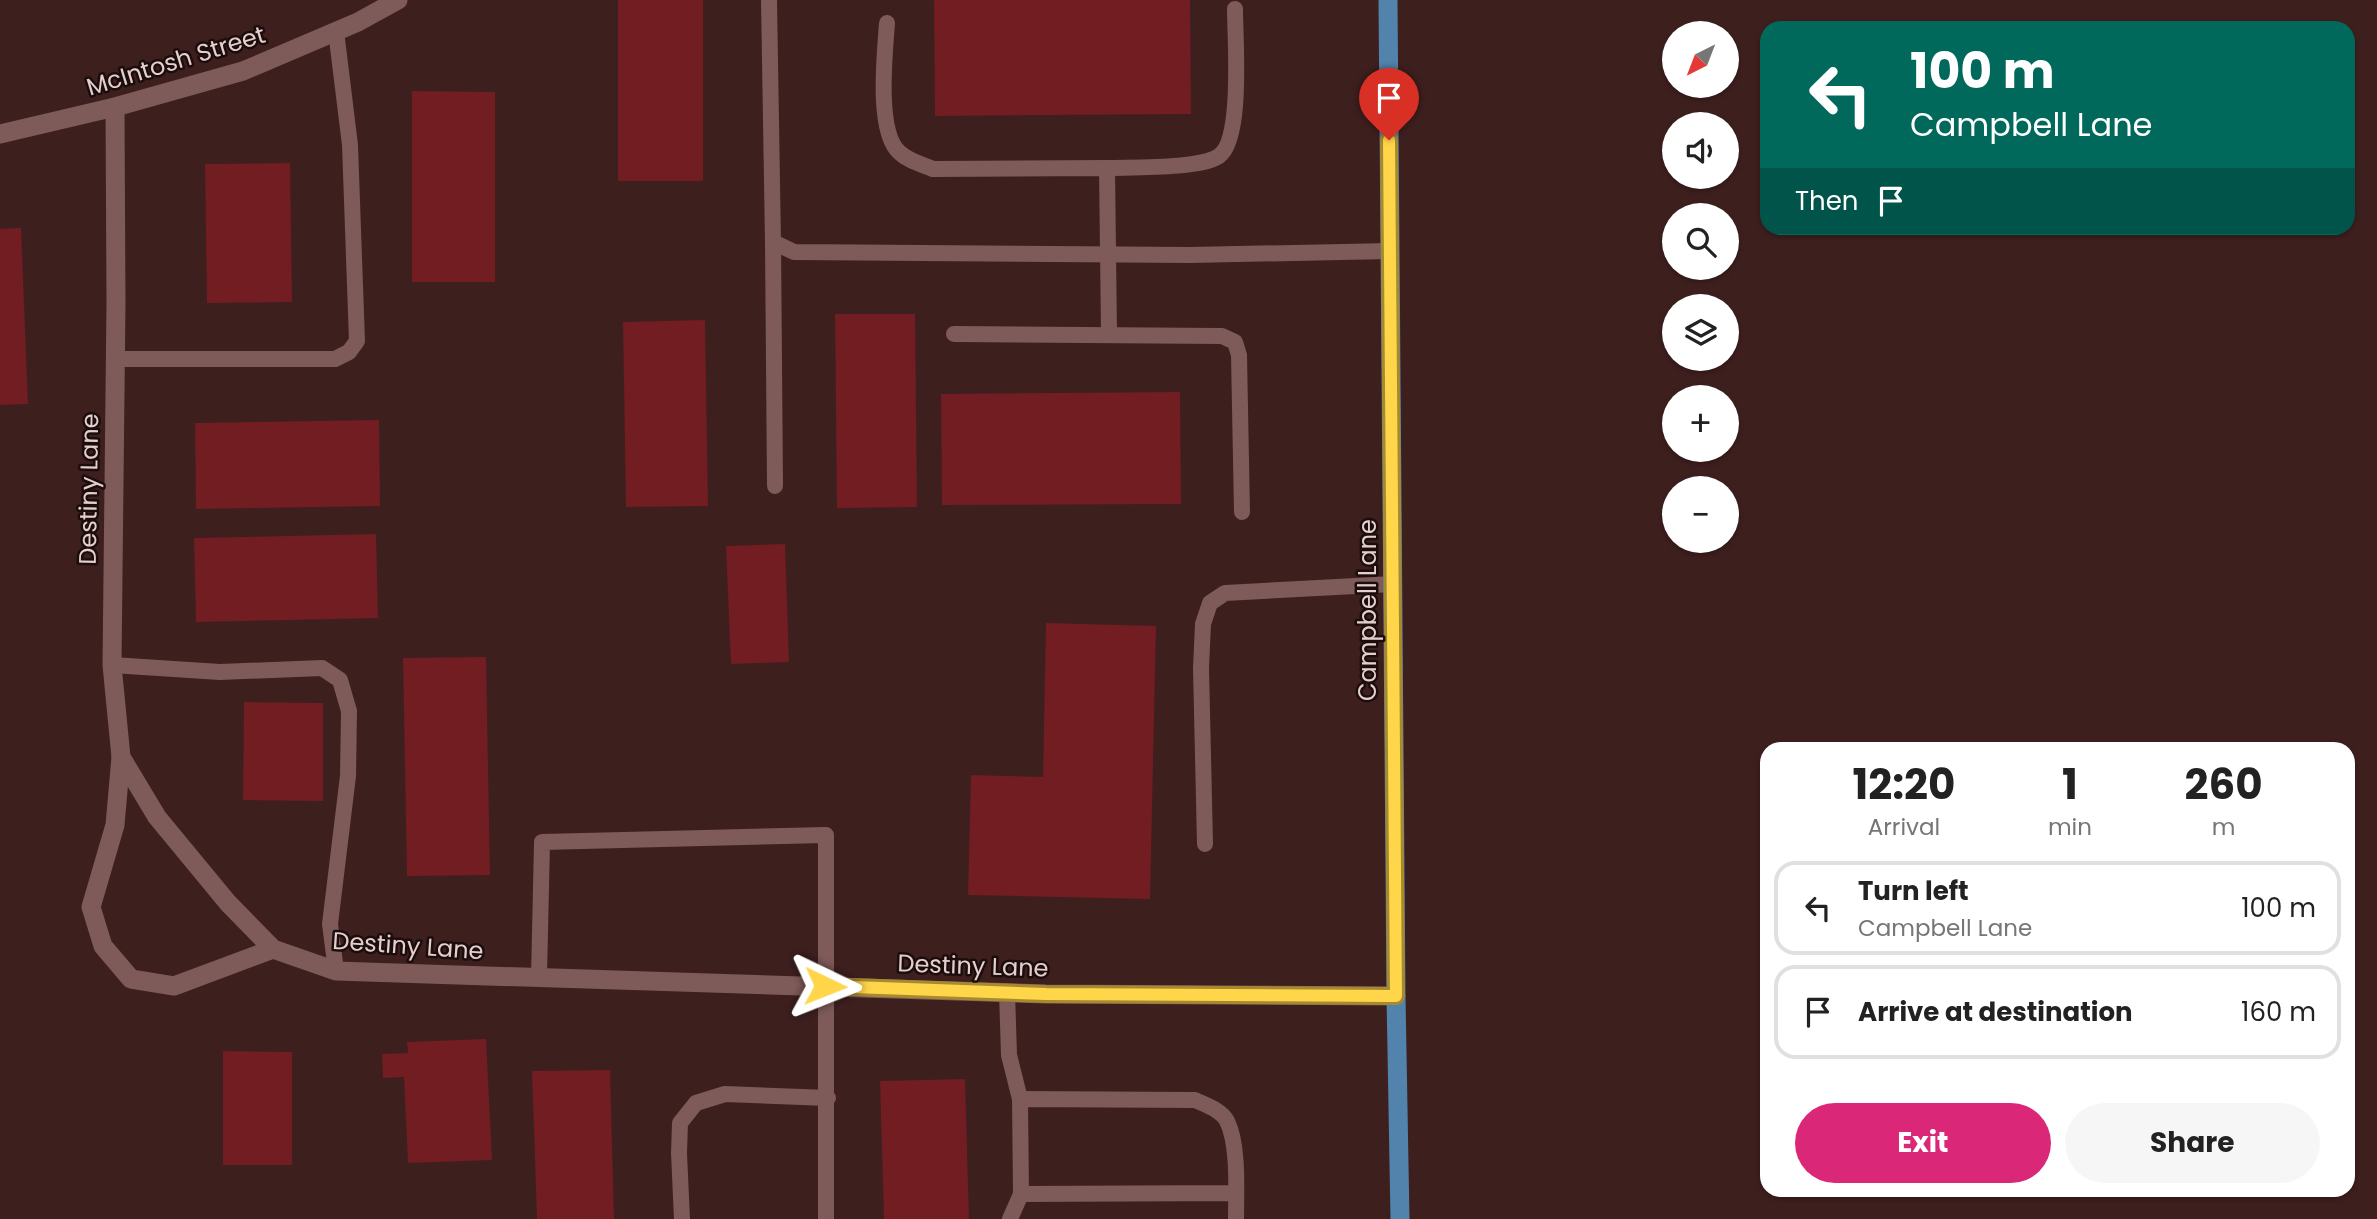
<!DOCTYPE html>
<html lang="en">
<head>
<meta charset="utf-8">
<style>
	body { margin:0; font-family:Poppins,sans-serif; background:#f6f6f6; color:#222; height:100vh; display:flex; flex-direction:column; font-size:26px; white-space:nowrap }
	* { box-sizing:border-box; margin:0 }
	p { font-size:23px; color:#767676 }
	.icon { flex:none; width:38px; height:38px; fill:none; stroke:currentColor; stroke-width:2; stroke-linecap:round; stroke-linejoin:round }
	.map { position:relative; flex:1; overflow:hidden }
	.side { position:absolute; left:1760px; top:742px; width:595px; height:455px; display:flex; flex-direction:column; background:#fff; border-radius:21px; box-shadow:0 2px 5px #0004 }
	.side>* { flex:none }
	.guide { position:absolute; left:1760px; top:21px; width:595px; height:214px; border-radius:21px; box-shadow:0 2px 5px #0004; background:#00695c; color:#fff; overflow:hidden }
	.needle { width:46px; rotate:222deg }
	.fabs { position:absolute; left:1662px; top:21px; display:grid; gap:14px }
	.fabs a { display:grid; place-items:center; width:77px; height:77px; border-radius:50%; background:#fff; box-shadow:0 2px 5px #0004; font-size:35px }
	.pin { position:absolute; display:grid; place-items:center; width:60px; height:60px; color:#fff; margin:-72px -30px; border-radius:50% 50% 50% 0; rotate:-45deg; box-shadow:0 0 7px #0007 }
	.pin .icon { rotate:45deg }
	.me { position:absolute; width:77px; margin:-38px; rotate:92deg; stroke-linejoin:round; filter:drop-shadow(0 0 5px #0008) }
	.turn { display:flex; align-items:center; gap:24px; height:147px; padding:0 35px; font-size:32px }
	.turn .icon { width:91px; height:91px; stroke-width:2.5 }
	.turn b { display:block; font-size:49px; line-height:60px }
	.then { display:flex; align-items:center; height:66px; padding:0 35px; background:#0003; gap:14px; font-size:26px }
	.eta { display:flex; justify-content:space-evenly; align-items:center; height:119px; text-align:center }
	.eta b { font-size:42px; font-weight:700; line-height:49px }
	.primary-button { display:flex; gap:14px; margin-top:auto; padding:14px 35px }
	.primary-button a { flex:1; height:80px; border-radius:42px; background:#db2777; color:#fff; font-size:28px; font-weight:700; line-height:80px; text-align:center }
	.primary-button a+a { background:#f6f6f6; color:#222 }
	ul { padding:0; list-style:none }
	li { display:flex; align-items:center; gap:21px; height:94px; margin:0 14px 10px; padding:0 21px; border:4px solid #e0e0e0; border-radius:21px }
	li div { flex:1 }
	li b { display:block; font-size:26px }
	li em { font-style:normal }
	.map>svg:first-child { display:block }
</style>
</head>
<body>
<div class="map">
<svg width="2377" height="1219" viewBox="0 0 2377 1219">
	<rect width="100%" height="100%" fill="#3d1f1e"/>
	<!-- building -->
	<g fill="#711d21">
		<rect x="618" y="0" width="85" height="181"/>
		<polygon points="934,0 1190,0 1191,114 935,116"/>
		<polygon points="412,91 495,92 495,282 412,282"/>
		<polygon points="290,163 292,302 207,303 205,164"/>
		<polygon points="21,228 28,404 0,405 0,229"/>
		<polygon points="835,314 915,314 917,507 837,508"/>
		<polygon points="705,320 708,506 626,507 623,322"/>
		<polygon points="1180,392 1181,504 942,505 941,394"/>
		<polygon points="379,420 380,506 196,509 195,423"/>
		<polygon points="376,534 378,618 196,622 194,538"/>
		<polygon points="785,544 789,662 731,664 726,546"/>
		<polygon points="1046,623 1156,626 1150,899 968,895 971,775 1043,777"/>
		<polygon points="486,657 490,875 407,876 403,658"/>
		<polygon points="244,702 323,703 323,801 243,800"/>
		<polygon points="486,1039 492,1160 408,1163 404,1077 383,1078 382,1054 408,1053 407,1042"/>
		<polygon points="223,1051 292,1052 292,1165 223,1165"/>
		<polygon points="610,1070 614,1219 537,1219 532,1071"/>
		<polygon points="965,1079 969,1219 884,1219 880,1081"/>
	</g>
	<g fill="none" stroke-linecap="round" stroke-linejoin="round">
		<!-- service -->
		<g stroke="#7e5a59" stroke-width="16">
			<polyline points="769,0 773,242 794,252 1190,255 1390,251"/>
			<path d="M887,23C885,52 876,131 899,152C908,161 921,164 933,169L1107,168L1109,333"/>
			<path d="M1107,168C1132,167 1201,169 1219,156C1243,140 1235,39 1235,9"/>
			<polyline points="773,242 775,486"/>
			<polyline points="954,334 1222,336 1235,342 1239,355 1242,512"/>
			<polyline points="115,359 335,359 349,352 357,341 350,145 336,31"/>
			<polyline points="112,665 220,672 322,668 340,680 349,711 348,776 330,924 336,971"/>
			<polyline points="1205,844 1201,668 1203,624 1210,603 1225,593 1393,584"/>
			<polyline points="539,977 542,842 826,835 826,1219"/>
			<polyline points="1007,992 1009,1055 1020,1099"/>
			<path d="M1236,1193L1021,1194L1020,1099L1195,1100C1206,1105 1221,1110 1227,1121C1239,1145 1236,1192 1236,1219"/>
			<polyline points="682,1219 679,1153 680,1123 696,1103 725,1094 828,1098"/>
			<polyline points="1010,1219 1021,1194"/>
		</g>
		<!-- minor -->
		<g stroke="#7e5a59" stroke-width="19">
			<polyline points="115,107 116,303 112,665 121,757 157,817 228,903 273,949 336,971 1046,994 1396,996"/>
			<polyline points="0,134 115,107 243,71 358,22 398,0"/>
			<polyline points="121,757 115,825 91,907 103,946 131,979 174,986 273,949"/>
		</g>
		<!-- primary -->
		<polyline stroke="#5283ac" stroke-width="19" points="1388,0 1396,996 1400,1219"/>
	</g>
	<g fill="none" stroke-linecap="round" stroke-linejoin="round">
		<defs>
			<polyline id="route" points="825,986 1046,994 1396,996 1389,140"/>
		</defs>
		<!-- route casing -->
		<use href="#route" stroke="#a68a30" stroke-width="18"/>
		<!-- route -->
		<use href="#route" stroke="#ffd54a" stroke-width="12"/>
	</g>
	<g text-anchor="middle" stroke-width="5" stroke-linejoin="round" paint-order="stroke">
		<!-- street labels -->
		<g font-size="24" fill="#e4cfce" stroke="#1b0d0c">
			<text transform="translate(176 61) rotate(-17)" y="8">McIntosh Street</text>
			<text transform="translate(89 489) rotate(-89)" y="8">Destiny Lane</text>
			<text transform="translate(1368 610) rotate(-90)" y="8">Campbell Lane</text>
			<text transform="translate(408 946) rotate(4)" y="8">Destiny Lane</text>
			<text transform="translate(973 966) rotate(2)" y="8">Destiny Lane</text>
		</g>
	</g>
</svg>
<div class="fabs">
<a><svg class="needle" viewBox="-14 -14 28 28"><path d="M0-13l5 13h-10z" fill="#e53935"/><path d="M0 13l5-13h-10z" fill="#767676"/></svg></a>
<a><svg class="icon" aria-label="sound" viewBox="0 0 24 24"><path d="M4 9h4l5-4v14l-5-4H4zM17 9q2 3 0 6"/></svg></a>
<a><svg class="icon" aria-label="search" viewBox="0 0 24 24"><circle cx="10" cy="10" r="6"/><path d="M15 15l6 6"/></svg></a>
<a><svg class="icon" aria-label="layers" viewBox="0 0 24 24"><path d="M12 4l9 5-9 5-9-5zM3 14l9 5 9-5"/></svg></a>
<a>+</a>
<a>−</a>
</div>
<div class="pin" style="left:1389px;top:140px;background:#d93025"><svg class="icon" aria-label="arrive" viewBox="0 0 24 24"><path d="M6 21V4h12l-3 4 3 4H6"/></svg></div>
<svg class="me" style="left:825px;top:986px" viewBox="-20 -20 40 40"><path d="M0-17L14 15 0 8-14 15z" fill="#ffd54a" stroke="#fff" stroke-width="4"/></svg>
<div class="guide">
<div class="turn"><svg class="icon" aria-label="left" viewBox="0 0 24 24"><path d="M17 20v-9H6M10 6l-5 5 5 5"/></svg><div><b>100 m</b>Campbell Lane</div></div>
<div class="then">Then<svg class="icon" aria-label="arrive" viewBox="0 0 24 24"><path d="M6 21V4h12l-3 4 3 4H6"/></svg></div>
</div>
<section class="side">
<div class="eta">
<div><b>12:20</b><p>Arrival</p></div>
<div><b>1</b><p>min</p></div>
<div><b>260</b><p>m</p></div>
</div>
<ul>
<li><svg class="icon" aria-label="left" viewBox="0 0 24 24"><path d="M17 20v-9H6M10 6l-5 5 5 5"/></svg><div><b>Turn left</b><p>Campbell Lane</p></div><em>100 m</em></li>
<li><svg class="icon" aria-label="arrive" viewBox="0 0 24 24"><path d="M6 21V4h12l-3 4 3 4H6"/></svg><div><b>Arrive at destination</b></div><em>160 m</em></li>
</ul>
<div class="primary-button"><a>Exit</a><a>Share</a></div>
</section>
</div>
</body>
</html>
